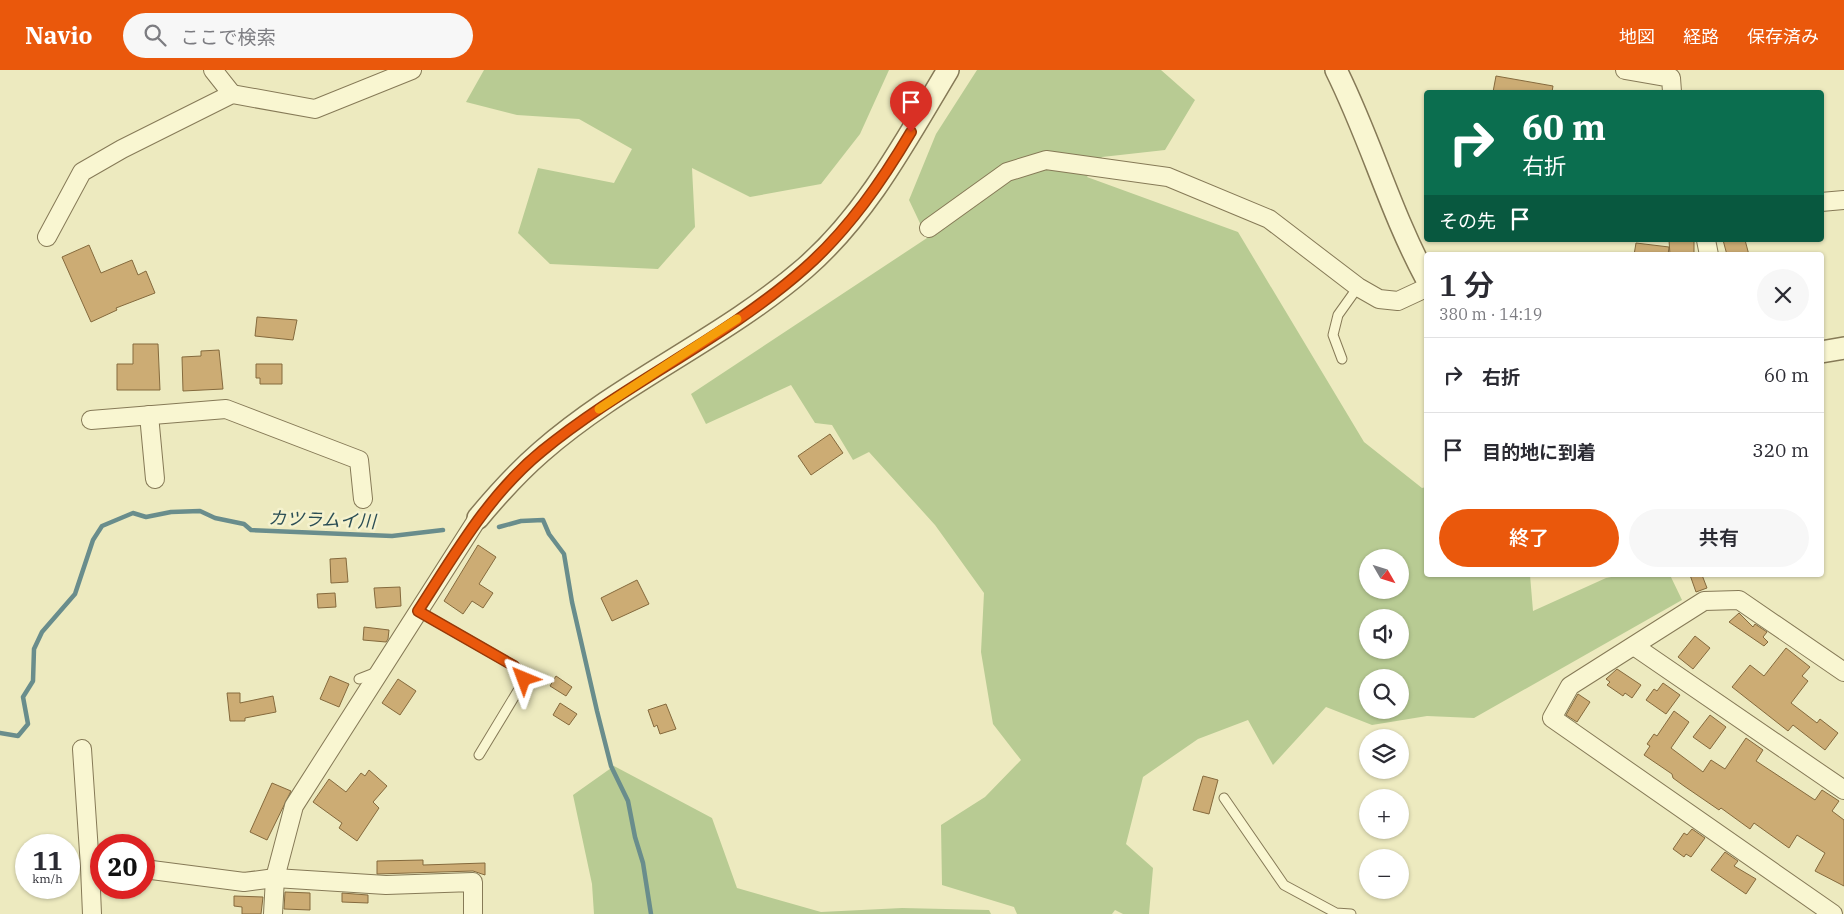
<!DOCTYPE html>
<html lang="ja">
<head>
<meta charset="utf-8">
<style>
	body { margin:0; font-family:"IBM Plex Serif","Noto Sans JP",serif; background:#f7f7f7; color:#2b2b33; height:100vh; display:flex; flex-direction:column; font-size:19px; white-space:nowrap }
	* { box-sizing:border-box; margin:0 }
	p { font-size:16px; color:#7c7c81 }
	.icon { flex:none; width:28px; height:28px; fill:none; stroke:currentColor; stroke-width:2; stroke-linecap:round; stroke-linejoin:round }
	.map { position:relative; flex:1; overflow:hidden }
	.sheet { position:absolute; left:1424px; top:182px; width:400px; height:325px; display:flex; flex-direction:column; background:#fff; border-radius:5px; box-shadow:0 1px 4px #0004 }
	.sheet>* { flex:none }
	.guide { position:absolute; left:1424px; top:20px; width:400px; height:152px; border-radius:5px; box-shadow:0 1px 4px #0004; background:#0b6e4f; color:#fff; overflow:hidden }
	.needle { width:32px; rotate:129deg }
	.buttons { position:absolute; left:1359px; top:479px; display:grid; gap:10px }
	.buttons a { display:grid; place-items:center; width:50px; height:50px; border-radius:50%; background:#fff; box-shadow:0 1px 4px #0004; font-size:25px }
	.speed { position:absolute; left:15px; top:764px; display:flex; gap:10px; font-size:25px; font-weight:700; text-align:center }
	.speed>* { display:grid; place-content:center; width:65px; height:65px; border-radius:50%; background:#fff; box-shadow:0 1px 4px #0004; line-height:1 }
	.speed small { font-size:12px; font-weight:400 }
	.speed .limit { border:8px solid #d22; background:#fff; color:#111 }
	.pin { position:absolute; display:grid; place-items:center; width:42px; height:42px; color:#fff; margin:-51px -21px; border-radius:50% 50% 50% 0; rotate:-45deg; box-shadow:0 0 5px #0007 }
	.pin .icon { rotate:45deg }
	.me { position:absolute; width:55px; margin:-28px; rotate:316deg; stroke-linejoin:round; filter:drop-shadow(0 0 4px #0008) }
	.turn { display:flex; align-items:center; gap:18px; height:105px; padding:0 15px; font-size:22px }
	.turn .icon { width:65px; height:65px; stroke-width:2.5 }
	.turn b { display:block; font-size:35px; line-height:42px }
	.then { display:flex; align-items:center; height:48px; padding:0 15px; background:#0003; gap:10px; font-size:19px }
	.round { display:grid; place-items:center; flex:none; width:52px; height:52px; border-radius:26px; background:#f7f7f7 }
	.summary { display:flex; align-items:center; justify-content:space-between; height:85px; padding:0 15px }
	h1 { font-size:30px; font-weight:600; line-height:38px }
	.button { display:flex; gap:10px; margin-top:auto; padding:10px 15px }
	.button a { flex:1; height:58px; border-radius:30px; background:#ea580c; color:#fff; font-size:20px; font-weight:600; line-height:58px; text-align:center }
	.button a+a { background:#f7f7f7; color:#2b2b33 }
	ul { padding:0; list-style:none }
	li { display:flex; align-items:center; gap:15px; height:75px; padding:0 15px; border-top:1px solid #e1e1e2 }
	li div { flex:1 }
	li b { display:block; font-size:19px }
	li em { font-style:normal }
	header { display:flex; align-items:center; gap:30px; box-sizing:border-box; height:70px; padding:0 25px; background:#ea580c; color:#fff }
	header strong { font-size:24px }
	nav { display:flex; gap:28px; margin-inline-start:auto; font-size:18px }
	.search { width:350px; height:45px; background:#f7f7f7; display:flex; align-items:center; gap:12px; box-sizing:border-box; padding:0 18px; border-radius:28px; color:#7c7c81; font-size:19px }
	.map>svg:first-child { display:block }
</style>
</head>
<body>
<header>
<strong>Navio</strong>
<div class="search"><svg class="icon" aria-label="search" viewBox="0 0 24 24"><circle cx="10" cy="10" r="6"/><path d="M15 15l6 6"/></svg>ここで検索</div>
<nav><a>地図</a><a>経路</a><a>保存済み</a></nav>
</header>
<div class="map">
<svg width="1844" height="844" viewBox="0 0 1844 844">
	<rect width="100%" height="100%" fill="#edeabf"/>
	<!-- green -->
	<g fill="#b8cb93" fill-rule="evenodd">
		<polygon points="484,0 889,0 860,64 821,114 750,127 692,98 695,157 658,199 550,194 518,163 538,98 614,113 632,79 579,49 517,45 466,32"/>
		<path d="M977,0H1161L1195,30L1165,80L1102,87L1087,107L1238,162L1364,372L1422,418L1426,417V505H1530L1533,541L1606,508L1622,505H1670L1682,530L1474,648L1427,646L1372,655L1326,637L1273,695L1248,650L1198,669L1143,707L1126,774L1153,798L1149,844H1123L1115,840L1112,844H1017L1014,837L942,815L941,755L985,727L1021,690L993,654L981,582L984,523L935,455L869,382L853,390L832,355L815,353L791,315L706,354L691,324L927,168L909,130L936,64ZM1368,488H1400V520H1368ZM1368,548H1400V580H1368ZM1368,608H1400V640H1368Z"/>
		<polygon points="614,696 712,748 737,818 821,842 902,838 989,840 991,844 594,844 592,814 573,725"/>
	</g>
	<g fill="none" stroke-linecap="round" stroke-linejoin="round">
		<!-- stream -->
		<g stroke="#698d8c" stroke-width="4.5">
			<polyline points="499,457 521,451 543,450 549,464 564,484 572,532 597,641 611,696 628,731 635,767 643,793 651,844"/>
			<polyline points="0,663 18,666 28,654 23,627 33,611 34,579 42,562 75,524 93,470 102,456 133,443 146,447 171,442 200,441 215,448 244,454 251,460 392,466 443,460"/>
		</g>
	</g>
	<!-- building -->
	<g fill="#ccac74" stroke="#856a3d">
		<polygon points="1496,6 1553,16 1552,22 1493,22"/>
		<polygon points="1669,170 1694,170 1694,185 1670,185"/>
		<polygon points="1723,170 1745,170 1749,185 1727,185"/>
		<polygon points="1636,173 1669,177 1668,185 1634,185"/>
		<polygon points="89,175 101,203 132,190 138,205 146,201 155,223 116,238 117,240 91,252 62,187"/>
		<polygon points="257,247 297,250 293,270 255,266"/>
		<polygon points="133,274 158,274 160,320 117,320 117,294 133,294"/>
		<polygon points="219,280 223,319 183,321 182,287 201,286 201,281"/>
		<polygon points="256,294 282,294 282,314 260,314 260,308 256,308"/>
		<polygon points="830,364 843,383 811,405 798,386"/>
		<polygon points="478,475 496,487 479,514 493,523 483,538 472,531 463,544 444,531"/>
		<polygon points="346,488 348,512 331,513 330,489"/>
		<polygon points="1690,505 1702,505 1707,518 1696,522"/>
		<polygon points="637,510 649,534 612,551 601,528"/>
		<polygon points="400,517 401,536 376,538 374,518"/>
		<polygon points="335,523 336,537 318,538 317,524"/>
		<polygon points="1739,543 1753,557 1755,554 1767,562 1763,567 1768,572 1764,576 1729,552"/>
		<polygon points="364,557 389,560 388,569 386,572 363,570"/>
		<polygon points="1695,566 1710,578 1693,599 1678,587"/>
		<polygon points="1786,578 1810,597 1802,606 1808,611 1791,633 1817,653 1820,649 1838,663 1825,680 1793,655 1788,661 1732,617 1750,595 1764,606"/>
		<polygon points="1617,599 1641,615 1632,628 1625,623 1623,626 1607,615 1610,612 1606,609"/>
		<polygon points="330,606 349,614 339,637 320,629"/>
		<polygon points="556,606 572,617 566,626 550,616"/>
		<polygon points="398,609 416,621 400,645 382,633"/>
		<polygon points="1663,613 1680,625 1666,644 1646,630 1654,619 1657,621"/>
		<polygon points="227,623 240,623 240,633 273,626 276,642 245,648 245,651 230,651"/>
		<polygon points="1578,624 1590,632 1577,652 1566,645"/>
		<polygon points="560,633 577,644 569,655 553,645"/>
		<polygon points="666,634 676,659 660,664 657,655 654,657 648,640"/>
		<polygon points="1674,641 1689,652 1671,678 1703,702 1711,690 1725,699 1746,668 1763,680 1756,691 1815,730 1822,720 1839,731 1832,741 1844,750 1844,816 1815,801 1825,783 1797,765 1789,778 1754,753 1750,759 1721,738 1719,740 1684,716 1673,708 1672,704 1644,685 1650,676 1647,674 1654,664 1657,666"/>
		<polygon points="1710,645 1726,657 1710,679 1693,667"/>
		<polygon points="369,700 387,716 373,732 379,738 357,771 339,758 342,753 313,732 329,709 346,722 361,703 365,706"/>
		<polygon points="1203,706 1218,710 1209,744 1193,740"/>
		<polygon points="272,713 291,721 267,770 250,762"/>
		<polygon points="1692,759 1705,768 1691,787 1686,784 1684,787 1673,779 1684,763 1687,765"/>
		<polygon points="1725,782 1738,791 1734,796 1756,809 1746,824 1711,800"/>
		<polygon points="423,790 423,795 485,793 485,805 473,801 377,804 377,791"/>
		<polygon points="285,822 310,823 310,840 284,839"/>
		<polygon points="342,823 368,825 368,833 342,832"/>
		<polygon points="234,826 263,827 261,844 242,844 242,837 234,836"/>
	</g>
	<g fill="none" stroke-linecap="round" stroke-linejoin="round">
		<defs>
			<g id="service">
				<polyline points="1342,289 1333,265 1338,245 1358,217"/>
				<polyline points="418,541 514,596 525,609 479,685"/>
				<polyline points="359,609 377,602"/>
				<polyline points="1224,728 1284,815 1336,843 1351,844"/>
			</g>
			<g id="minor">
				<polyline points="213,0 232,24"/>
				<polyline points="1625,0 1671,8 1672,22"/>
				<polyline points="1821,132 1844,130"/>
				<polyline points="929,158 1007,102 1046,90 1168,107 1269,149 1358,217 1379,229 1398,231 1426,218"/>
				<polyline points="47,167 82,102 122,79 232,24 315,39 412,0"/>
				<polyline points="1706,170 1709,185"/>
				<polyline points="149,345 155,409"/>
				<polyline points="91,350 226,339 359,390 363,429"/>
				<polyline points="1634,576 1844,720"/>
				<polyline points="82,679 90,797"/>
				<polyline points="144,799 244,812 275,808 386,815 473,812 473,844"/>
				<polyline points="92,844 90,797 100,797"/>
				<polyline points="273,844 275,808 294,736 478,448"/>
				<polyline points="1833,844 1552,648 1570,616 1704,531 1739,530 1844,602"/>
			</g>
			<g id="tertiary">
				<path d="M1336,0C1370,68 1390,141 1426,208"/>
				<polyline points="1821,282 1844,278"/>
				<path d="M478,448C498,424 518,402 541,382C622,311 723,269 805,198C867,144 906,70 948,0"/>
			</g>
		</defs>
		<!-- service casing -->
		<use href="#service" stroke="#867a57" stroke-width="11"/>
		<!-- minor casing -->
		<use href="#minor" stroke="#867a57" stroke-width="20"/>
		<!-- tertiary casing -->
		<use href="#tertiary" stroke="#867a57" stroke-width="24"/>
		<!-- service -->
		<use href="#service" stroke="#f9f6d1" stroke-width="9"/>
		<!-- minor -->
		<use href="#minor" stroke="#f9f6d1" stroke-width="18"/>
		<!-- tertiary -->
		<use href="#tertiary" stroke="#f9f6d1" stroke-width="21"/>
	</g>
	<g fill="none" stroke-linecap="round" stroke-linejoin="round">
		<defs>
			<path id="route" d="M524,609L514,596L418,541C455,484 489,424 542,381C625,313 725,269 805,198C849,159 882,111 911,62"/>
		</defs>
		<!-- route casing -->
		<use href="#route" stroke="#983908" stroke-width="12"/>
		<!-- route -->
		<use href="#route" stroke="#ea580c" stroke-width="9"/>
		<!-- slow -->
		<polyline stroke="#f59e0b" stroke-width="9" points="599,339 737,249"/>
	</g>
	<g text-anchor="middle" stroke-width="5" stroke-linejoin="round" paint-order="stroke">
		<!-- water labels -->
		<g font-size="18" font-style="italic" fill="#2b4e55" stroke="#f5f2ce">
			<text transform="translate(322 450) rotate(2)" y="6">カツラムイ川</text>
		</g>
	</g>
</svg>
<div class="buttons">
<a><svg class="needle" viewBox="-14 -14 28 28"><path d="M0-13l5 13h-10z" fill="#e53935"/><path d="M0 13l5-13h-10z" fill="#7c7c81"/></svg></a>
<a><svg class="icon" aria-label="sound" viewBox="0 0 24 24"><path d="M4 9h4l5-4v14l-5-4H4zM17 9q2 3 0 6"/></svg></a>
<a><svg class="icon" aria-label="search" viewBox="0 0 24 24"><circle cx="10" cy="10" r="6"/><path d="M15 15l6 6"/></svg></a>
<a><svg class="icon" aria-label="layers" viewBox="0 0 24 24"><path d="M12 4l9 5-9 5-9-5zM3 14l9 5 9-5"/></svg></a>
<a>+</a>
<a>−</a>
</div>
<div class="speed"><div>11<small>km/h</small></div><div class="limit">20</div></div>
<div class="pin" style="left:911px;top:62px;background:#d93025"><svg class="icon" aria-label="arrive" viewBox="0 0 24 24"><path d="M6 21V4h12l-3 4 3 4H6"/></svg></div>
<svg class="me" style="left:524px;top:609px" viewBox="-20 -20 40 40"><path d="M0-17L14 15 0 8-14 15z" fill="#ea580c" stroke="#fff" stroke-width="4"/></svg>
<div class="guide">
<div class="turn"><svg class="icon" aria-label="right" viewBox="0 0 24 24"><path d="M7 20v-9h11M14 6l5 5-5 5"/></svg><div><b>60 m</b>右折</div></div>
<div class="then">その先<svg class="icon" aria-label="arrive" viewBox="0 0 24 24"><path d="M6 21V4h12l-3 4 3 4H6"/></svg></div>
</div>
<section class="sheet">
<div class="summary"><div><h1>1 分</h1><p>380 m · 14:19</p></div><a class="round"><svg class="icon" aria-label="close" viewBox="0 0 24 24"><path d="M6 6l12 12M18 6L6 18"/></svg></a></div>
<ul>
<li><svg class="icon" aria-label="right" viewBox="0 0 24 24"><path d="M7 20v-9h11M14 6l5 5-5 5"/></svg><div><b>右折</b></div><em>60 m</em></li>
<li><svg class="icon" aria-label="arrive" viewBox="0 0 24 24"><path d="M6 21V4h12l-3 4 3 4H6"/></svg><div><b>目的地に到着</b></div><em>320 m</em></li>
</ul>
<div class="button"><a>終了</a><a>共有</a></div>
</section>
</div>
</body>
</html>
